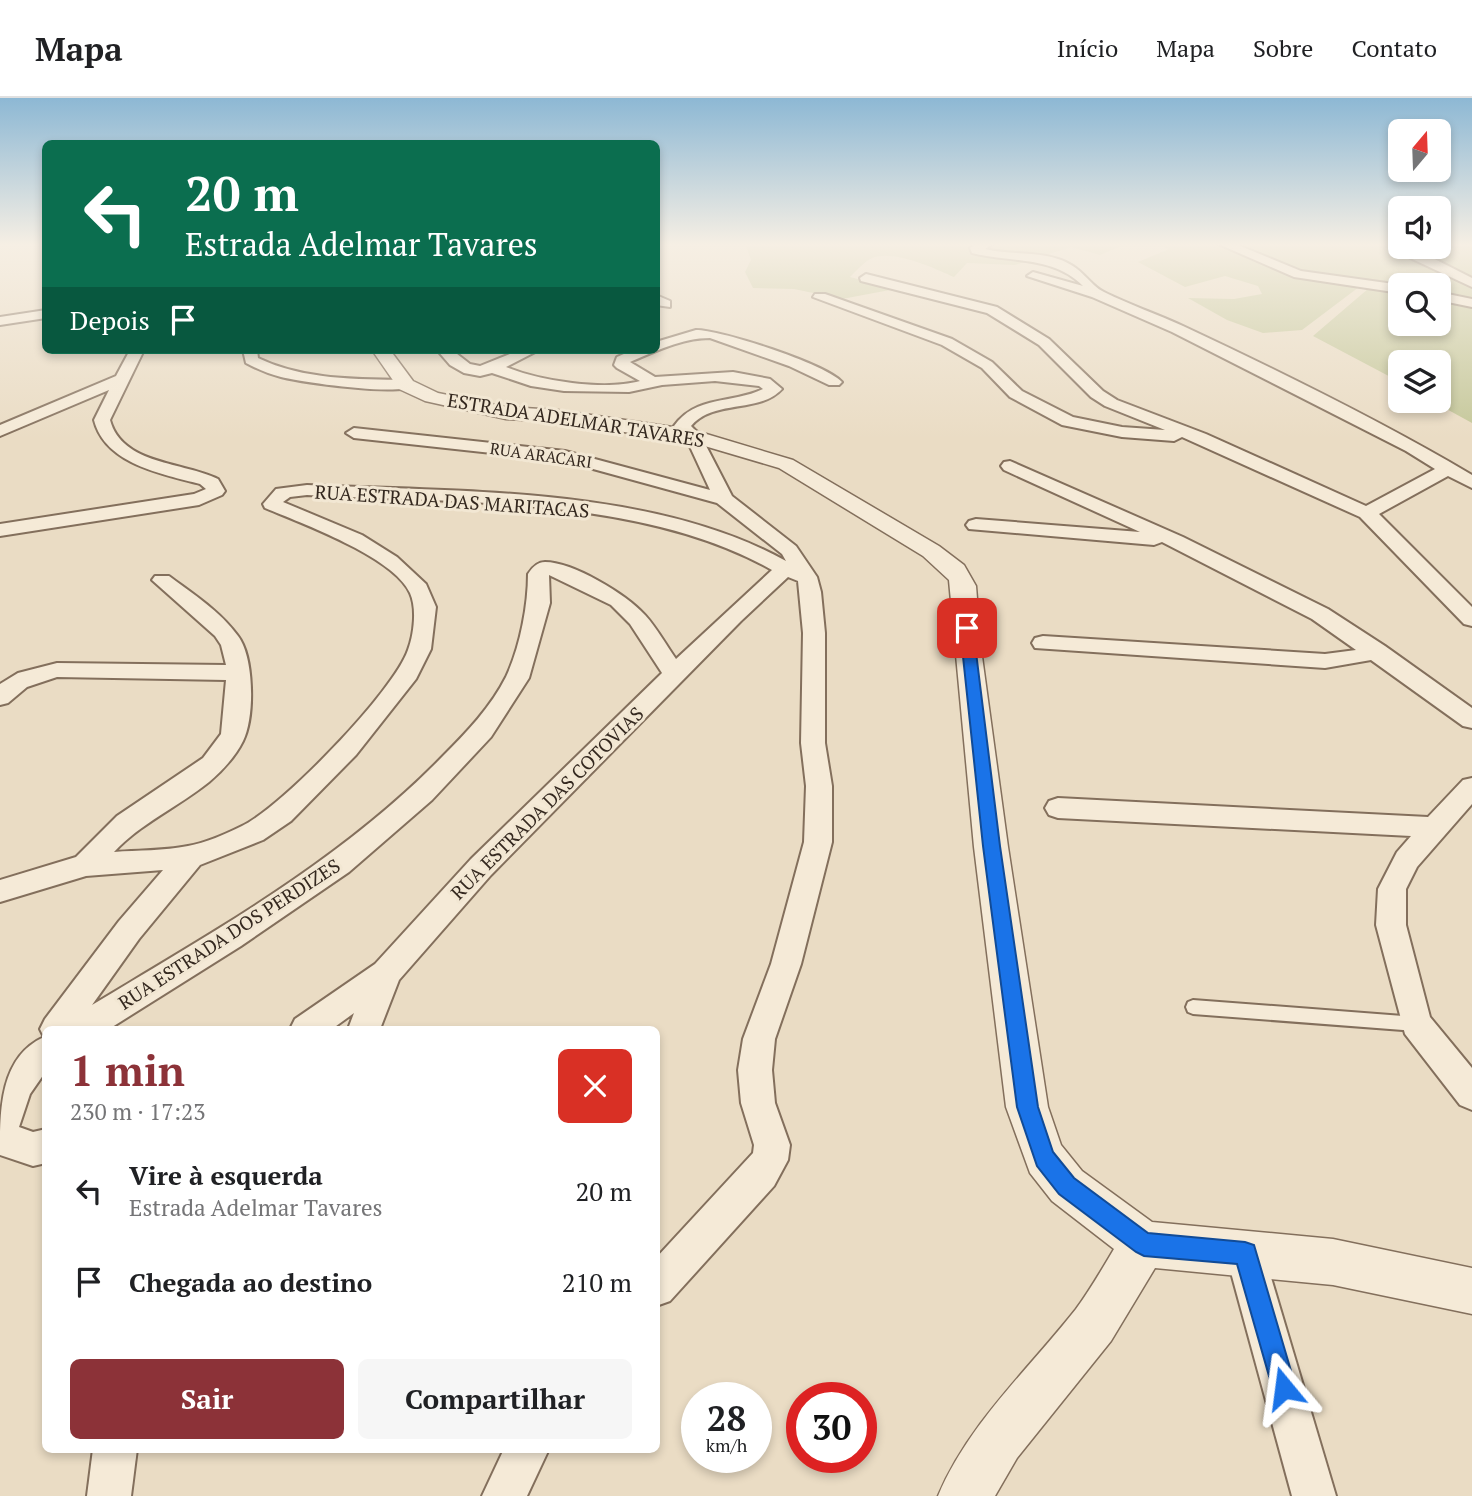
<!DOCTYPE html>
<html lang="pt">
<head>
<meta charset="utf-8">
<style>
	body { margin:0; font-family:"PT Serif",serif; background:#f6f6f6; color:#202124; height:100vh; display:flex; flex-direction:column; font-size:26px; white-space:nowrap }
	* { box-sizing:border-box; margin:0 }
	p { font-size:23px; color:#757577 }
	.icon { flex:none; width:38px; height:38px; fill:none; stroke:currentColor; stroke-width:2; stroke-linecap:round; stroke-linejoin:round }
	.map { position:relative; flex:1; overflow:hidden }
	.panel { position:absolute; left:42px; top:928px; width:618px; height:427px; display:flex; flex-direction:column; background:#fff; border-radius:10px; box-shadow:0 4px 10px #0003 }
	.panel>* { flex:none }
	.hud { position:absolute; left:42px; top:42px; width:618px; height:214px; border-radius:10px; box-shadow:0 4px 10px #0003; background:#0b6e4f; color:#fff; overflow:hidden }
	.needle { width:46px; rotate:19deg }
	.fabs { position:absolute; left:1388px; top:21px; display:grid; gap:14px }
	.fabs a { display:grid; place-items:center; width:63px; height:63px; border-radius:10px; background:#fff; box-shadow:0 4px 10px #0003; font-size:35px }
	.speed { position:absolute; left:681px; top:1284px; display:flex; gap:14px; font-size:35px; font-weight:700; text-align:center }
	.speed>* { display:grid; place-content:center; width:91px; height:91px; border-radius:50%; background:#fff; box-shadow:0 4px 10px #0003; line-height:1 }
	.speed small { font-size:18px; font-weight:400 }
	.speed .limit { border:10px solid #d22; background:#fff; color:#111 }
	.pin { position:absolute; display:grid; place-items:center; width:60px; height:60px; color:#fff; margin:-30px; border-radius:14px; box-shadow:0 4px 10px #0006 }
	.me { position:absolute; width:77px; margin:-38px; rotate:344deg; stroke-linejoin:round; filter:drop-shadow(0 0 5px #0008) }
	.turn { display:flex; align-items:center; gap:24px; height:147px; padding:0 28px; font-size:32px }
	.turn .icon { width:91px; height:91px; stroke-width:2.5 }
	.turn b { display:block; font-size:49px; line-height:60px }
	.then { display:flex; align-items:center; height:66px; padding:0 28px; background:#0003; gap:14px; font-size:26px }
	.round { display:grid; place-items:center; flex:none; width:74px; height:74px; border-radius:10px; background:#f6f6f6 }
	.summary { display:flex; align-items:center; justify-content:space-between; height:119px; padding:0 28px }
	h1 { font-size:42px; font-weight:800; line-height:52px; color:#8c3238 }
	.button { display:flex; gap:14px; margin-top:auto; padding:14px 28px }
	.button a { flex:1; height:80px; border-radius:10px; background:#8c3238; color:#fff; font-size:28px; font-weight:800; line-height:80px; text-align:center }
	.button a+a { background:#f6f6f6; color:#202124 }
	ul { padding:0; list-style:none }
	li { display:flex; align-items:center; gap:21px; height:91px; padding:0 28px }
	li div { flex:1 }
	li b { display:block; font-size:26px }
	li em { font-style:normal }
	header { display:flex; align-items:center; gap:42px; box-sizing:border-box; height:98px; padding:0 35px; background:#fff; border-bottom:2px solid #e0e0e0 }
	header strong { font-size:33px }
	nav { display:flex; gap:38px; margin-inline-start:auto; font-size:24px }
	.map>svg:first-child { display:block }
</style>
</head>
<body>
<header>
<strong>Mapa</strong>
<nav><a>Início</a><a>Mapa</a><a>Sobre</a><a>Contato</a></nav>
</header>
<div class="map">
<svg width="1472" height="1398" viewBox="0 0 1472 1398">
	<rect width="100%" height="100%" fill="#eadcc4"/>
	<!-- green -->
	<g fill="#c4c799">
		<path d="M776,145H1220L1286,175L1309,182L1359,189L1302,232L1263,235L1227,222L1188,200L1234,201L1262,196L1258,188L1225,178L1185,189L1138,164L1169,151L1157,147H1124L1100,157L1071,149L1015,167L967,165L954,179C935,170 892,151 872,160C864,164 856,173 850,179L895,191L842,201L794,191L753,190L745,174L751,162L746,148Z"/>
		<path d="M1235,145H1391L1472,190V202L1439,195L1438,187C1394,187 1336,186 1294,172C1274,165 1255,153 1235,145Z"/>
		<polygon points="1472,148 1472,180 1426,158 1414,149"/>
		<polygon points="1369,190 1400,195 1400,226 1438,226 1439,202 1472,209 1472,325 1432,303 1438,303 1438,264 1400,264 1400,284 1313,238"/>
	</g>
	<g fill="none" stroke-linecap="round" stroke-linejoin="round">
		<defs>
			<polygon id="service" points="1193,902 1416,919 1421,921 1423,926 1421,931 1416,933 1193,916 1188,914 1186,909 1188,904"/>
			<g id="minor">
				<path d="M977,145H994L985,151C1009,157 1035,153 1058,161C1083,169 1089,187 1104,194C1130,207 1157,216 1183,228C1281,274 1379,322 1472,377V390L1448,378L1379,416L1472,509V528L1464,526L1360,419L1182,339L1174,343L1122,339L1062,327L1010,299L982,270L942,247L813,199L815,196H825L952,241L992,264L1022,293L1073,319L1122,329L1165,332L1105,308L1091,299L1039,247L987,215L861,183L860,180L866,176L997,209L1049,241L1103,293L1117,302L1206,336L1366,408L1435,371L1406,353L1172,234L1092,199L1027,178L1033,174L1083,188C1053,157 1010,165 972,155L970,150Z"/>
				<polygon points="1216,145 1233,145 1301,173 1401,187 1400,195 1294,179"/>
				<polygon points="1400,146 1400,149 1411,149 1472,180 1472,189 1410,160 1400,152"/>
				<polygon points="1438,194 1472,201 1472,209 1438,202"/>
				<polygon points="656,197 670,203 670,209 656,207"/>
				<polygon points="46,212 46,220 0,227 0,219"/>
				<path d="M696,232C722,232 825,266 842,284L839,287H829L789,268L710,240C682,240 654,254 630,264L655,279L733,274L770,281L782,291C759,316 714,301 691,328L701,338L732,398L796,448L817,479L821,494L825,535V645L832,688V744L801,866L775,941L772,972L775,1005L790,1047L788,1062L774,1088L670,1203L656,1208V1160L753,1055L754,1047L741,1005L738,972L743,941L771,866L804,744L806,688L801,645L803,535L798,483L788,479L741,523L491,777L399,882L380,931H348L354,915L332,931H290L295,921L375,866L471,761L662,575L630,526L611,507L549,477L550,505L529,580L491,639L432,702L349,774L241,848L109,931H46V973L30,996L19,1029L33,1034L46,1031V1065L33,1068L0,1057C0,1011 0,959 44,939L40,931L45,921L119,823L163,772L86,778L0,804V782L76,759L117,718L203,660L221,636L226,582L57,579L27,589L8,605L0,607V586L18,575L57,565L226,567L221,547L215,538L152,482L155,478H169C193,496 220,513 238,538C254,559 255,619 243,643C235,659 223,672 209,684C178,709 141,725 114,754C138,752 164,753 188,748C205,745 226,736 242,728C282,709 394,593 408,552C414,536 417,510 410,495C394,459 301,425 265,410L263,406L276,391L307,387C459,394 651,388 786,463L782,456L717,405L564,363L354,340L346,335L354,330L565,353L710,392L686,340L674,328C696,297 732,306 763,291L759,288L715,283L662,287L629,294L564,293L531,288L492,275L480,278L464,275L450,267L437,252H452L470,266L480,268L520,252H539L506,269C540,283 604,293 640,283L617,270L614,267L617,259L633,252H656V244ZM307,397C454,405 642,398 772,472L676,561C666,547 657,530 645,517C626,496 573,464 545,464C537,464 532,470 528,476C528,508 520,549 506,579C491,609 466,635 443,658C342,762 215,833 92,907L139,841L200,767L263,742L291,723L356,657L416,581L431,551L436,509L426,486L397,459L362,437L283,404L290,399Z"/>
				<path d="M130,252H144L110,322C122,367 184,364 218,381L225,393L222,397L199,407L0,438V426L194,396L206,391L200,386C162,376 105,366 94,322L109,292L0,338V327L116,278Z"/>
				<path d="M243,252H257L258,260C303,282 357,281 406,282L414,287C402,299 301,284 281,279C269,276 257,271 246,265Z"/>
				<polygon points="1010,363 1183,439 1328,511 1385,548 1472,610 1472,630 1463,628 1371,562 1325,570 1035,550 1032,545 1035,540 1043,538 1325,556 1356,552 1312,521 1162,444 1154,447 969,431 966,427 969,423 976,421 1140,434 1004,372 1001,368 1004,364"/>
				<polygon points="1472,680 1472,706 1417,769 1406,791 1406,827 1430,919 1472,970 1472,1012 1460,1007 1405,936 1376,827 1378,791 1397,754 1411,738 1058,720 1049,717 1045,710 1049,703 1058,700 1428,719 1463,682"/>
				<polygon points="1245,1137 1258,1143 1264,1156 1336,1398 1292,1398 1226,1156 1232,1143"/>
				<polygon points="93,1351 137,1351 131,1398 87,1398"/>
				<polygon points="504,1351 549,1351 527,1398 482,1398"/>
			</g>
			<path id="tertiary" d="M372,252H390L413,283L438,295L506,309L557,312L693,332L793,362L939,448L964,467L976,488L981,551L1008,749L1048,1009L1061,1047L1082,1073L1152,1124L1333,1141L1472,1170V1216L1333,1187L1155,1170L1111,1243L1017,1360L995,1398H938C969,1325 1028,1272 1076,1211C1090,1192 1102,1171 1114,1151L1052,1103L1030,1075L1006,1009L974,749L949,482L923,458L779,370L691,344L557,324L506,321L425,303L399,291Z"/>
		</defs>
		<!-- service casing -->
		<use href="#service" stroke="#836f5c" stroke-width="4"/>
		<!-- minor casing -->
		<use href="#minor" stroke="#836f5c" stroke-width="4"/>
		<!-- tertiary casing -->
		<use href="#tertiary" stroke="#836f5c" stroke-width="3"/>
		<!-- service -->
		<use href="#service" fill="#f5ead7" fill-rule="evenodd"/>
		<!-- minor -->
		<use href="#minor" fill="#f5ead7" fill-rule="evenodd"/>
		<!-- tertiary -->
		<use href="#tertiary" fill="#f5ead7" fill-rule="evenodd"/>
	</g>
	<!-- sky -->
	<linearGradient id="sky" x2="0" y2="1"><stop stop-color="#8db8d4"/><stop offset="0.43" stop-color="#f6efe4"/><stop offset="1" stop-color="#f6efe4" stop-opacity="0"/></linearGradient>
	<rect width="1472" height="341" fill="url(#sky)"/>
	<!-- route -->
	<polygon fill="#1a73e8" stroke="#114b97" stroke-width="2" points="967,526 973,530 1000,748 1038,1009 1053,1054 1074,1080 1148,1135 1245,1144 1254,1147 1296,1290 1293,1299 1284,1303 1275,1299 1237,1166 1144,1158 1136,1154 1059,1096 1037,1068 1017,1009 983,748 960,530"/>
	<g text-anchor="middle" stroke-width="6" stroke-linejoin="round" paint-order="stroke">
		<!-- far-street labels -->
		<g font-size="16" fill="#34281f" stroke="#f2e7d3">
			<text transform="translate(541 357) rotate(8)" y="6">RUA ARACARI</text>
		</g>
		<!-- street labels -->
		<g font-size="19" fill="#34281f" stroke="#f2e7d3">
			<text transform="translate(576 322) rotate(9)" y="7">ESTRADA ADELMAR TAVARES</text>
			<text transform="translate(452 403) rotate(4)" y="7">RUA ESTRADA DAS MARITACAS</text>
			<text transform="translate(547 705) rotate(-45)" y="7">RUA ESTRADA DAS COTOVIAS</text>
			<text transform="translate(229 836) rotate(-33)" y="7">RUA ESTRADA DOS PERDIZES</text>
		</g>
	</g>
</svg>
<div class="fabs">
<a><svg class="needle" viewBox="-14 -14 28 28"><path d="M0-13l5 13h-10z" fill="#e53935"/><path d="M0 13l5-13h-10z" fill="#757577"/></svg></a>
<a><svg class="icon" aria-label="sound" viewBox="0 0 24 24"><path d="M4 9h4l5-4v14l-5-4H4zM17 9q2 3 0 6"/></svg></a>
<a><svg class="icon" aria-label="search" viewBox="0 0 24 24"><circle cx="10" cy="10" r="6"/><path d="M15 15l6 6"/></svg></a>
<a><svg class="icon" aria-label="layers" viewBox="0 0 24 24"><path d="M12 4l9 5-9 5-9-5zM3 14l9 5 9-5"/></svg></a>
</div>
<div class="speed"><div>28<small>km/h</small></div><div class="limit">30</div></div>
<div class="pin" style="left:967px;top:530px;background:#d93025"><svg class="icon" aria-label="arrive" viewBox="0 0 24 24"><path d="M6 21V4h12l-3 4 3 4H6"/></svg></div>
<svg class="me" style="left:1284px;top:1290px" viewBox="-20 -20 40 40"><path d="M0-17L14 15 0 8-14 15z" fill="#1a73e8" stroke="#fff" stroke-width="4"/></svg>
<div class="hud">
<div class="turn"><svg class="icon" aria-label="left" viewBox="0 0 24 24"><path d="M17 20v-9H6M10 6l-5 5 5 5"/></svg><div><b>20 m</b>Estrada Adelmar Tavares</div></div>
<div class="then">Depois<svg class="icon" aria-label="arrive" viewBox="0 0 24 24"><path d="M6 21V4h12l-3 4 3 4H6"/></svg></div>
</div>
<section class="panel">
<div class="summary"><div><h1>1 min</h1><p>230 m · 17:23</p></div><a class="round" style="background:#d93025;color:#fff"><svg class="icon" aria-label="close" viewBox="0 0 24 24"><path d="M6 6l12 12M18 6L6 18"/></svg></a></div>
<ul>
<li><svg class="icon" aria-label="left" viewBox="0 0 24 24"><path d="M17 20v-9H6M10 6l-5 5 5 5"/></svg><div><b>Vire à esquerda</b><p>Estrada Adelmar Tavares</p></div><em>20 m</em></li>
<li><svg class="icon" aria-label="arrive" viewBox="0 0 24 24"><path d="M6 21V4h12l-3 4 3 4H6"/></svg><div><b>Chegada ao destino</b></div><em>210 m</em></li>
</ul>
<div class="button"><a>Sair</a><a>Compartilhar</a></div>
</section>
</div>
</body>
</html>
